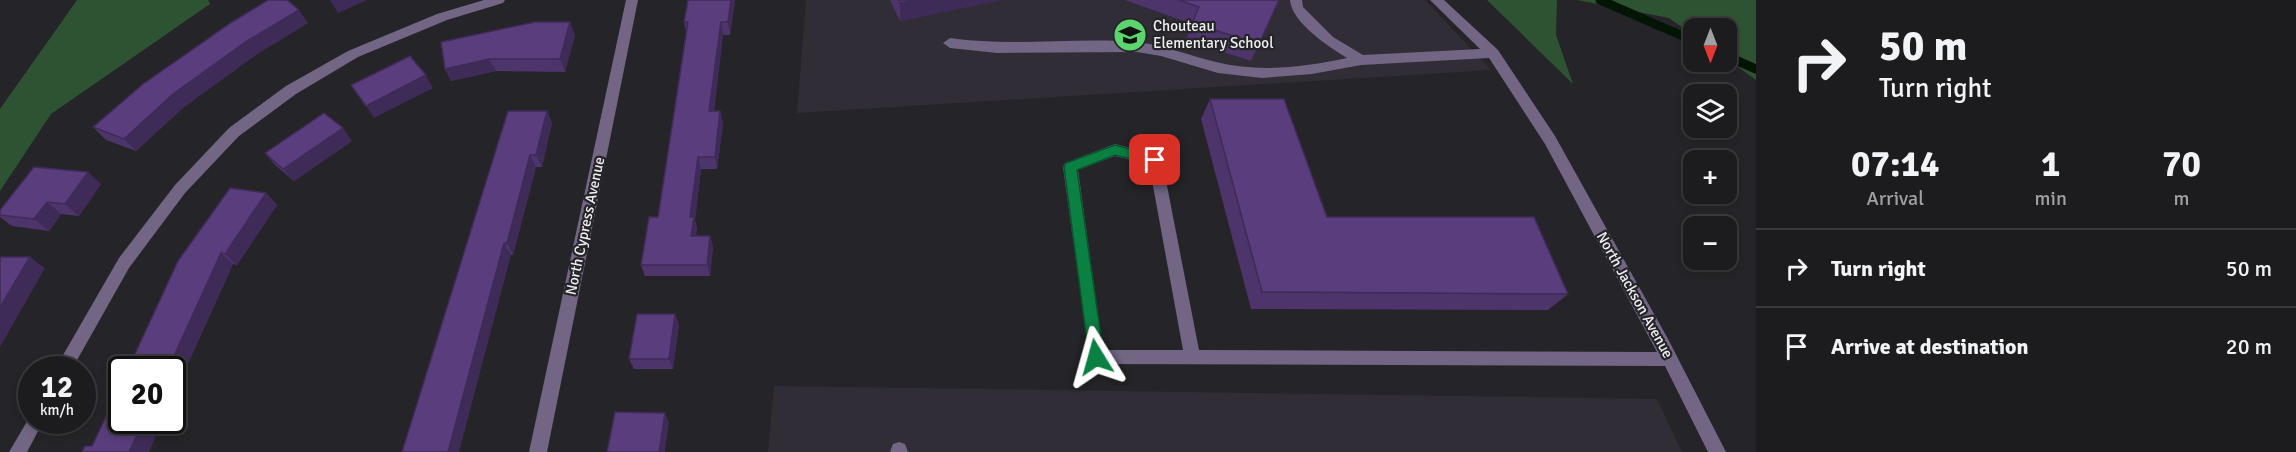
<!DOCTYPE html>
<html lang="en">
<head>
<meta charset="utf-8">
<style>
	body { margin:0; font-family:Signika,sans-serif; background:#29282b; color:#f1f3f6; height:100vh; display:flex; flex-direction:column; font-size:22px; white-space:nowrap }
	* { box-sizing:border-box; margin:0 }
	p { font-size:20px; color:#a0a1a4 }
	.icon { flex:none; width:33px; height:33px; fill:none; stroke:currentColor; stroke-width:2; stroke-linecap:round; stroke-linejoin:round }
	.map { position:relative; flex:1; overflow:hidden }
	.drawer { display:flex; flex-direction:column; background:#1c1b1e; width:540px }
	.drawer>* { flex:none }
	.hud { background:#1c1b1e; color:#f1f3f6; overflow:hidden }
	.needle { width:39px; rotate:180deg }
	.controls { position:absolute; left:1683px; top:18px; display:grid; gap:12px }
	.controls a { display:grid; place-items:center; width:54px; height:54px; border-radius:12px; background:#1c1b1e; box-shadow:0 3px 9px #0003,0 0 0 2px #3a393c; font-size:30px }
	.speed { position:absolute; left:18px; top:356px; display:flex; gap:12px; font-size:30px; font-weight:700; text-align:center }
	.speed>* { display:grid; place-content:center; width:78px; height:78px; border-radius:50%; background:#1c1b1e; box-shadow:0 3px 9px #0003,0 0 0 2px #3a393c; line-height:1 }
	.speed small { font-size:15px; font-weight:400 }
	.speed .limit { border:3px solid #111; border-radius:9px; background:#fff; color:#111 }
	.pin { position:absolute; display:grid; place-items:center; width:51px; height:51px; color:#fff; margin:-26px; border-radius:12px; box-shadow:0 3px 9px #0006 }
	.me { position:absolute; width:66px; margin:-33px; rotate:352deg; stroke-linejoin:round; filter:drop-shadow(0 0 4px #0008) }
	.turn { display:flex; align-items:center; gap:21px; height:126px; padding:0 24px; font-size:27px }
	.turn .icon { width:78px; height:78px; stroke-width:2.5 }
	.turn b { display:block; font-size:42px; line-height:51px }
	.eta { display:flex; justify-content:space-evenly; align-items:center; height:102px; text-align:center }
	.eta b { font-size:36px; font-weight:700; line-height:42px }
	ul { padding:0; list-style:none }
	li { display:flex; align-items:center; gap:18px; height:78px; padding:0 24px; border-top:2px solid #3a393c }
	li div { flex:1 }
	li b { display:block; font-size:22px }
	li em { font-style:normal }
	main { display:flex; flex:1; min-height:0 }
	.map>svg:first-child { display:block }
</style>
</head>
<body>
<main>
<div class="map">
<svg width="1756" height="452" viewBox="0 0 1756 452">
	<rect width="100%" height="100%" fill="#252428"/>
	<!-- built -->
	<g fill="#302d36">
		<polygon points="806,0 1425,0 1491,70 797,113"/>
		<polygon points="774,386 1657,399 1682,452 768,452"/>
	</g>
	<!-- green -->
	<g fill="#2e5332">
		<polygon points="77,0 208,0 210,4 51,114 0,191 0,109"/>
		<polygon points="1487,0 1557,0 1556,35 1573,84"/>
		<polygon points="1577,0 1756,0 1756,80 1727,59 1726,28 1694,28 1693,35 1669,18"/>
	</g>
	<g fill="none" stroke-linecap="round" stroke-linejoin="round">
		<!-- stream -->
		<g stroke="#031505" stroke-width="9">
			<polyline points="1600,0 1694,41"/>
			<polyline points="1726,56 1756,69"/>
		</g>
		<!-- minor -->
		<g fill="#726684" fill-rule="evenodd">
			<polygon points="484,0 505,0 503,3 447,20 358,57 296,94 239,136 185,193 129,268 72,369 55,369 119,258 175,185 229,128 286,86 348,51 437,14"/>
			<polygon points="626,0 638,0 547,452 529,452"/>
			<path d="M1290,0H1302L1303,7L1333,37L1363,55L1480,49L1430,0H1444L1498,50L1555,136L1668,339L1726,452H1708L1665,366L1096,364L1090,362L1063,167L1065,163L1115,144L1160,156L1162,160L1199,350L1657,352L1545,144L1489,58L1361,65L1312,74L1262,78L1218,73L1161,56L1137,52L997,53L950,48L943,43L950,38C1012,47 1074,37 1137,42C1164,45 1190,56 1216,62C1260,73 1304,67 1347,58C1329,47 1292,23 1290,0ZM1115,156L1149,164L1183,350H1103L1078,170Z"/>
			<polygon points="32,413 32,420 44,420 27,452 9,452"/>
			<polygon points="899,442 905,444 908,452 890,452 893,444"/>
		</g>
	</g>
	<!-- wall -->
	<g fill="#4d346b">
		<polygon points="735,0 730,35 723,35 714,111 720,111 723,124 717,169 701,169 695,221 697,228 696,236 710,236 713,247 710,276 645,276 641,265 658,217 686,31 684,22"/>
		<polygon points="890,0 1001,0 900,21"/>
		<polygon points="1125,0 1279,0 1251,61 1186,40 1192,24"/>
		<polygon points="308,23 257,54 184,107 136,151 106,140 93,127"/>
		<polygon points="575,35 565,72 496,71 451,81 445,69"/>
		<polygon points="1210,99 1327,217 1568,294 1548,310 1251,309 1201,119"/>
		<polygon points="547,111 552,123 542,167 536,167 513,255 511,255 402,452"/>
		<polygon points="352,141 294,181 275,165 265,153"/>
		<polygon points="101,184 79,216 61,214 49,231 12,226 0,217 0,210"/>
		<polygon points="266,193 277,205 237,265 233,264 172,399 172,369 128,369"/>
		<polygon points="675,314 679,325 673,369 634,369 629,359"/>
	</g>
	<!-- shaded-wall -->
	<g fill="#3e2b57">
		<polygon points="330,0 367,0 338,13"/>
		<polygon points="731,0 735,0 730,35 728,22"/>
		<polygon points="917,0 1001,0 900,21 900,3"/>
		<polygon points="299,10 308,23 257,54 184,107 136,151 124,139 173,94 247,41"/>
		<polygon points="570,22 575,35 565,72 560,59"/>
		<polygon points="721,22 723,35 712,124 709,111"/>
		<polygon points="489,59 496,71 451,81 445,69"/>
		<polygon points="426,75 433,88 374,118 366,106"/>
		<polygon points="547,111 552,123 542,167 536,155"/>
		<polygon points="720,111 723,124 717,169 715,157"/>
		<polygon points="343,128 352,141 294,181 283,169"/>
		<polygon points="530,155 536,167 513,255 507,243"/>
		<polygon points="698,157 701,169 695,221 697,228 694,247 691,236 690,217"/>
		<polygon points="88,172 101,184 79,216 65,204"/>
		<polygon points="266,193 277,205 237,265 225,254"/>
		<polygon points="47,202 61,214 49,231 34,219"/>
		<polygon points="710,236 713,247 710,276 707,265"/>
		<polygon points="504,243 511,255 459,452 448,452"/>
		<polygon points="221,253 233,264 172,399 172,369 168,369"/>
		<polygon points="30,257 45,268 0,347 0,307"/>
		<polygon points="675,314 679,325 673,369 669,359"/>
		<polygon points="665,413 669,423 665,452 659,452"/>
		<polygon points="144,420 163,420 149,452 129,452"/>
	</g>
	<!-- building -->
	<g fill="#593d7c" stroke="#3e2b57" stroke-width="1.5">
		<polygon points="268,0 287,0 299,10 247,41 173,94 124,139 93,127 143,84 232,22"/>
		<polygon points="688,0 731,0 728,22 721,22 709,111 720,111 715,157 698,157 690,217 694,217 691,236 710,236 707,265 641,265 649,217 658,217 688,22 684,22"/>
		<polygon points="899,0 917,0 900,3"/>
		<polygon points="1179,0 1279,0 1259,44 1192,23 1199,7"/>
		<polygon points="535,22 570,22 560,59 489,59 445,69 441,42"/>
		<polygon points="410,56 426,75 366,106 351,85"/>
		<polygon points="1210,99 1284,99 1327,217 1534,217 1568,294 1262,292"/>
		<polygon points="508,111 547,111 536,155 530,155 507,243 504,243 448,452 402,452"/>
		<polygon points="324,113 343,128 283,169 265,153"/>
		<polygon points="34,167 88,172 65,204 47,202 34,219 0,215 0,210"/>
		<polygon points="230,188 266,193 225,254 221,253 168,369 128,369 178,261"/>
		<polygon points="0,257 30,257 0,307"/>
		<polygon points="637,314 675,314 669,359 629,359"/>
		<polygon points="122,383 122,420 144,420 129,452 82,452 85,446 92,446"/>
		<polygon points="615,412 665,413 659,452 607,452"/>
	</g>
	<!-- route -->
	<polygon fill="#0b8043" stroke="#07532c" stroke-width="1.5" points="1115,145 1159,157 1161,160 1155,165 1115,155 1077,170 1104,357 1096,364 1089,357 1064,167 1066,163"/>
	<!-- icons -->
	<defs>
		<symbol id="school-disc" viewBox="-11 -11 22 22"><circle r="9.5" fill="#5bd56e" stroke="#252428"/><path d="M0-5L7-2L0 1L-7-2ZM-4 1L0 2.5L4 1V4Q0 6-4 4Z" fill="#111"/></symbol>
	</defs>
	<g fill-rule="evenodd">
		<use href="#school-disc" x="1111" y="16" width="38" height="38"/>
	</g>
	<g text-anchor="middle" stroke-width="4.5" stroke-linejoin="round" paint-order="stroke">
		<!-- poi labels -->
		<g font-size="15" fill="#efeef0" stroke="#252428" text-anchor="start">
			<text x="1153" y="31">Chouteau<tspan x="1153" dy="17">Elementary School</tspan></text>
		</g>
		<!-- street labels -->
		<g font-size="15" fill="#efeef0" stroke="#252428">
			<text transform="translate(585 226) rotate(-78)" y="5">North Cypress Avenue</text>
			<text transform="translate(1635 295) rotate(61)" y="5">North Jackson Avenue</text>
		</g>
	</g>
</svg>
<div class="controls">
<a><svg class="needle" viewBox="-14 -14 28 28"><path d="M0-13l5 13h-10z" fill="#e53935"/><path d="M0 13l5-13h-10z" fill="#a0a1a4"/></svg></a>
<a><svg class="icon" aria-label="layers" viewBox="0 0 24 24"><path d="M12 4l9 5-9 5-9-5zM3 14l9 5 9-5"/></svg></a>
<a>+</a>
<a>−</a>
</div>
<div class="speed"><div>12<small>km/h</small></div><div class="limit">20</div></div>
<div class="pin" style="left:1155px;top:160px;background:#d93025"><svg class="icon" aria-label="arrive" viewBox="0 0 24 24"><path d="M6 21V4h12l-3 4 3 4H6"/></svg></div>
<svg class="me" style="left:1096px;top:357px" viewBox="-20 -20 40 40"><path d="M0-17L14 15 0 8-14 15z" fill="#0b8043" stroke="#fff" stroke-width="4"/></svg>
</div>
<section class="drawer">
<div class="hud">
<div class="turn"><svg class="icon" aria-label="right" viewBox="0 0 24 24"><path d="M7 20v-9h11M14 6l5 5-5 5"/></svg><div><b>50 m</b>Turn right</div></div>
</div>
<div class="eta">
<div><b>07:14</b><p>Arrival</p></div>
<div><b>1</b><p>min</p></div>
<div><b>70</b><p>m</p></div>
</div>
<ul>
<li><svg class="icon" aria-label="right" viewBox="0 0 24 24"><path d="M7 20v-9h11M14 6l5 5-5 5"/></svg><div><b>Turn right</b></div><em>50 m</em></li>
<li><svg class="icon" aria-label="arrive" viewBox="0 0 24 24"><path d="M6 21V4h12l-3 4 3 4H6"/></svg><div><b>Arrive at destination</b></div><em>20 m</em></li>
</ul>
</section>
</main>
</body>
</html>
